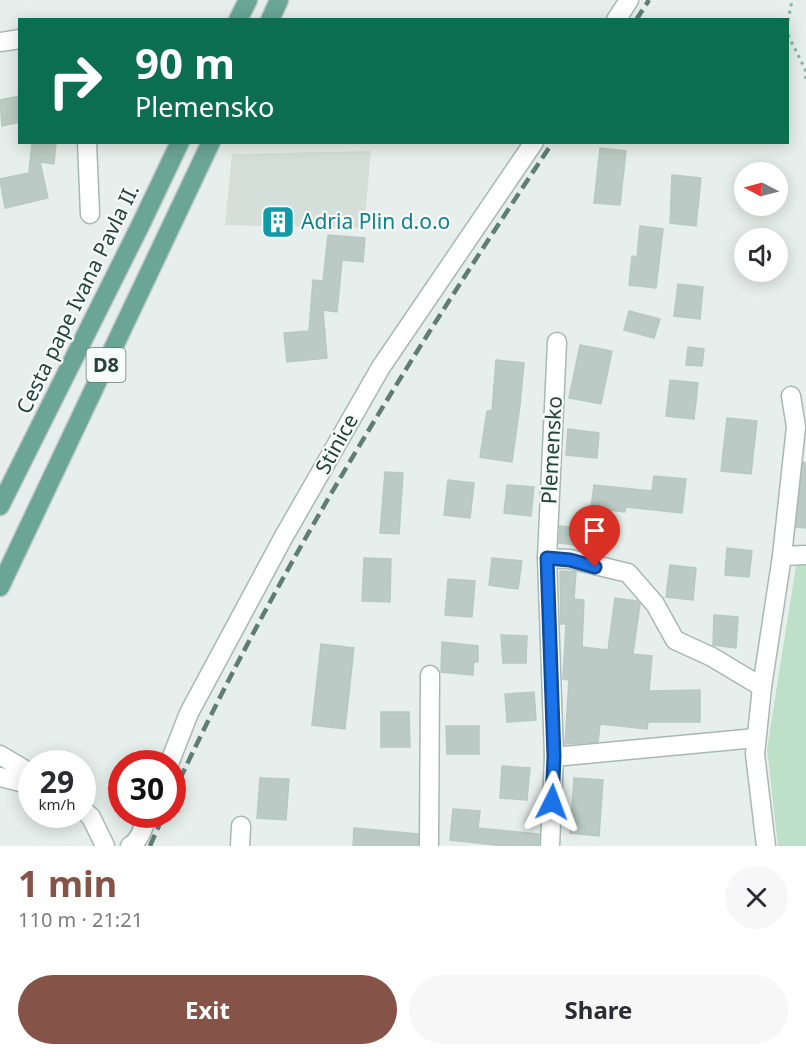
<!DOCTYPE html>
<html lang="en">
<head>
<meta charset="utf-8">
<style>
	body { margin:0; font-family:"Noto Sans",sans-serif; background:#f7f7f7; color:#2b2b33; height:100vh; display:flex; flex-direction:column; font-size:22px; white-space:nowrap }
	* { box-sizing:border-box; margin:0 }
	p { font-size:20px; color:#7c7c81 }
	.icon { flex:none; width:33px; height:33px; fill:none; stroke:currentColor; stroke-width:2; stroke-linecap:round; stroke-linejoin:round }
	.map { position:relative; height:846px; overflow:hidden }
	.sheet { display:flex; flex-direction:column; background:#fff; flex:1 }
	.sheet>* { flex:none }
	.guide { position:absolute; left:18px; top:18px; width:771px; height:126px; border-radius:0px; box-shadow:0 3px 15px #0003; background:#0b6e4f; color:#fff; overflow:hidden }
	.needle { width:39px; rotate:276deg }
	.controls { position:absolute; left:734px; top:162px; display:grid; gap:12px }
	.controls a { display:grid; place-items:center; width:54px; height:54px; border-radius:50%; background:#fff; box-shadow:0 3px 15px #0003; font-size:30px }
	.speed { position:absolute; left:18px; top:750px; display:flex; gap:12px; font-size:30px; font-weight:700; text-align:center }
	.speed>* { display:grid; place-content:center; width:78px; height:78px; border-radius:50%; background:#fff; box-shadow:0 3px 15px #0003; line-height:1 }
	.speed small { font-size:15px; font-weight:400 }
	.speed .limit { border:9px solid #d22; background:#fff; color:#111 }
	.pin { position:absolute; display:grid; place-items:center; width:51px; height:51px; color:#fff; margin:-62px -26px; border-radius:50% 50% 50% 0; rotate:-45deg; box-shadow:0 0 6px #0007 }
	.pin .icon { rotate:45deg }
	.me { position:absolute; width:66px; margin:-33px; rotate:3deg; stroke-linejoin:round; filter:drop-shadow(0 0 4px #0008) }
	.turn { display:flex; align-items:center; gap:21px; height:126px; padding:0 18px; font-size:27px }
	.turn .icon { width:78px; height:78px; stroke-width:2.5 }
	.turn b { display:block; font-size:42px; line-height:51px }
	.round { display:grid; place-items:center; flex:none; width:63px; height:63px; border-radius:32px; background:#f7f7f7 }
	.headline { display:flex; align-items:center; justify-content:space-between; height:102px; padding:0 18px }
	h1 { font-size:36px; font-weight:700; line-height:45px; color:#855347 }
	.primary-button { display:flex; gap:12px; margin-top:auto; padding:12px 18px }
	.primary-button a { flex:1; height:69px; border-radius:36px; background:#855347; color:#fff; font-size:24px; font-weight:700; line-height:69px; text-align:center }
	.primary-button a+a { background:#f7f7f7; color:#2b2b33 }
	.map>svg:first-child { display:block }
</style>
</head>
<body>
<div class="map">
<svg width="806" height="846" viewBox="0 0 806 846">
	<rect width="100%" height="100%" fill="#e6efeb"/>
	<!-- built -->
	<polygon fill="#d4dfda" points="371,151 364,228 225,225 232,154"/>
	<!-- green -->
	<polygon fill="#bfe0c8" points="798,553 806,553 806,846 778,846 767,749"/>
	<!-- building -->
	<g fill="#bbcac4" stroke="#b8c9c2" stroke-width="1.5">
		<polygon points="20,96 20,122 2,126 0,100"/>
		<polygon points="32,142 56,142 54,164 40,162 48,198 5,208 0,179 29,173"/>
		<polygon points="600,148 626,151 620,205 594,203"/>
		<polygon points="672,175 701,178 696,226 670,223"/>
		<polygon points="640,226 663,229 656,288 629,285 632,256 637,257"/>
		<polygon points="328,235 365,238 363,262 342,260 337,312 323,310 327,358 287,362 284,333 309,331 313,280 323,281"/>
		<polygon points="678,284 703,287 700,319 674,316"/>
		<polygon points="629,311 660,319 654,338 624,330"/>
		<polygon points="580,345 612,351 601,404 569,398"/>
		<polygon points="688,347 704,349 702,366 686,365"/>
		<polygon points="496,360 524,363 520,405 512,462 480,457 487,411 492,411"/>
		<polygon points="670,380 698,383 694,419 666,416"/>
		<polygon points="727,418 757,421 751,474 721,471"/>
		<polygon points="568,429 599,433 597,458 566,455"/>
		<polygon points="803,462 806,463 806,528 796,527"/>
		<polygon points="385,472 403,473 399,534 380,533"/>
		<polygon points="654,476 686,479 682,513 626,507 625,512 591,508 594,485 652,491"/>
		<polygon points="448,480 474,483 470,518 444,515"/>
		<polygon points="507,485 534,487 531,516 504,513"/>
		<polygon points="560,526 594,530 592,547 559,543"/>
		<polygon points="727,548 752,551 749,577 725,575"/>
		<polygon points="364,558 391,559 390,602 362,601"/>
		<polygon points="492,558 522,561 518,589 489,585"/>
		<polygon points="670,565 696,568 693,600 666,597"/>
		<polygon points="560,571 576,572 574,599 584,600 582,647 608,650 615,598 637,601 640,604 633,654 652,656 649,691 700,690 700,722 648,722 647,729 600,724 598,742 565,744 569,680 563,679 566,624 561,624"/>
		<polygon points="448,579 475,581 472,617 445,615"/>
		<polygon points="714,615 738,617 736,648 713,645"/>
		<polygon points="501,635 527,636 526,663 503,663"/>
		<polygon points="442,642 478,646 478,662 474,662 473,675 441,672"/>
		<polygon points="321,644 354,648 345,729 312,725"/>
		<polygon points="534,692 536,720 507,722 505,694"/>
		<polygon points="381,712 409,712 410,747 381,747"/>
		<polygon points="446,726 479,726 479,754 447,754"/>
		<polygon points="502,766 530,768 527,800 500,798"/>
		<polygon points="260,778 289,779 286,820 257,818"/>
		<polygon points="574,778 603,780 599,836 570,833"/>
		<polygon points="453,809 480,811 478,828 539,834 539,846 505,846 450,840"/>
		<polygon points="354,828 418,834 418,846 353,846"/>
	</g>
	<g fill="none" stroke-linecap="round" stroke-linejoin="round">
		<defs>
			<g id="minor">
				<polyline points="616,20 629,0"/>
				<polyline points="0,42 20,39"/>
				<polyline points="87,142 90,214"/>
				<polyline points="782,556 796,427 791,396"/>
				<polyline points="547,558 570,559 628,573 655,604 675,640 712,657 762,687"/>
				<polyline points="0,755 32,774"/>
				<polyline points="554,757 547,558 557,342"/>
				<polyline points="169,764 189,713 283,538 381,367 534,142"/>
				<polyline points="0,777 32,785"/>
				<polyline points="82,809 91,817 105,846"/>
				<path d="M130,846C141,840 144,825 148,814"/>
				<polyline points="240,846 241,826"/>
				<polyline points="429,846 430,675"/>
				<polyline points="550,846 554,757 756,738"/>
				<polyline points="766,846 755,754 762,687 782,556 806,555"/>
			</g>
			<g id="major">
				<polyline points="238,20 248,0"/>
				<polyline points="270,20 279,0"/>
				<polyline points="0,506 140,226 180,142"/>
				<polyline points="0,587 211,142"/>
			</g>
		</defs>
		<!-- minor casing -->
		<use href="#minor" stroke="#a8b8b2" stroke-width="21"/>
		<!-- major casing -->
		<use href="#major" stroke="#c2cac8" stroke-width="21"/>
		<!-- path -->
		<g stroke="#86b3a5" stroke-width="3" stroke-dasharray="3 4.5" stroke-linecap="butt">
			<polyline points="788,21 792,0"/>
			<polyline points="788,35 805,69 806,82"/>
		</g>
		<!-- minor -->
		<use href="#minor" stroke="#fff" stroke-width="18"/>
		<!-- major -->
		<use href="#major" stroke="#6aa596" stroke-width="18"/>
		<!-- rail -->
		<g stroke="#5f7d75" stroke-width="4.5" stroke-dasharray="12 6" stroke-linecap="butt">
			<polyline points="636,20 649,0"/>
			<path d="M172,796C279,566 412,353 553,142"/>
			<polyline points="150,846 164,814"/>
		</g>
	</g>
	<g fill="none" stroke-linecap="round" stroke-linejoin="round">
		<defs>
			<polyline id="route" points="552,802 554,757 547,558 570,560 595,567"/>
		</defs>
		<!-- route casing -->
		<use href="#route" stroke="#114b97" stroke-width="15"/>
		<!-- route -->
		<use href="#route" stroke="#1a73e8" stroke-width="10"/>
	</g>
	<!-- icons -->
	<defs>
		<symbol id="building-square" viewBox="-11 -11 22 22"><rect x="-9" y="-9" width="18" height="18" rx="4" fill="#0f9aa8" stroke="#f7fbf9"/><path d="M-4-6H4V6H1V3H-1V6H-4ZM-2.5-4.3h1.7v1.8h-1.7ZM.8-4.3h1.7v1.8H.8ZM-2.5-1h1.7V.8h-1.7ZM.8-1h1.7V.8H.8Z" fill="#fff"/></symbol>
	</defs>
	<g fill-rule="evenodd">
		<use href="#building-square" x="259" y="203" width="38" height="38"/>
	</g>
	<g text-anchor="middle" stroke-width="4.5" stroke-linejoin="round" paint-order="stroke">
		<!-- shield labels -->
		<rect fill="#f7fbf9" stroke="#637a73" stroke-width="1.5" x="86.5" y="348" width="39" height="34" rx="4.5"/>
		<g font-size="20" font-weight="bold" fill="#24423a">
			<text x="106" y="372">D8</text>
		</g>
		<!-- culture labels -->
		<g font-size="21" fill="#0d838f" stroke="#f7fbf9" text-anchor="start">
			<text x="301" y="229">Adria Plin d.o.o</text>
		</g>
		<!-- street labels -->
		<g font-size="21" fill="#24423a" stroke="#f7fbf9">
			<text transform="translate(78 299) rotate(-64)" y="7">Cesta pape Ivana Pavla II.</text>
			<text transform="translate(337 444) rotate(-61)" y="7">Stinice</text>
			<text transform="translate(552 450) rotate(-87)" y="7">Plemensko</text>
		</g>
	</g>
</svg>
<div class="controls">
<a><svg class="needle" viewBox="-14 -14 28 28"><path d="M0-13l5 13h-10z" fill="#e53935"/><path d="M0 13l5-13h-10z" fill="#7c7c81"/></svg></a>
<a><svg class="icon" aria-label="sound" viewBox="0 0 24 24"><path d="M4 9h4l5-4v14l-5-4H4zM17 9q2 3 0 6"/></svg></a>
</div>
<div class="speed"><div>29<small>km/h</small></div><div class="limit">30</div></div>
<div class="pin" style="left:595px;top:567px;background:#d93025"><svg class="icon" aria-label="arrive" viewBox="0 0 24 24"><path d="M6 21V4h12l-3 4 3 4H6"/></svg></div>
<svg class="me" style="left:552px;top:802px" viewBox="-20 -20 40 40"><path d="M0-17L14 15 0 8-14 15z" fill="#1a73e8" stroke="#fff" stroke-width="4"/></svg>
<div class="guide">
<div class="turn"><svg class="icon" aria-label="right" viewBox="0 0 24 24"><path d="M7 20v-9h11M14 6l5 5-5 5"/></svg><div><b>90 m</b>Plemensko</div></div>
</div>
</div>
<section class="sheet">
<div class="headline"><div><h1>1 min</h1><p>110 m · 21:21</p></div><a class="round"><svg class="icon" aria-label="close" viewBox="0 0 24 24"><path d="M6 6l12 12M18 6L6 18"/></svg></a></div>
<div class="primary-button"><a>Exit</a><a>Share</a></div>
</section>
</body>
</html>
